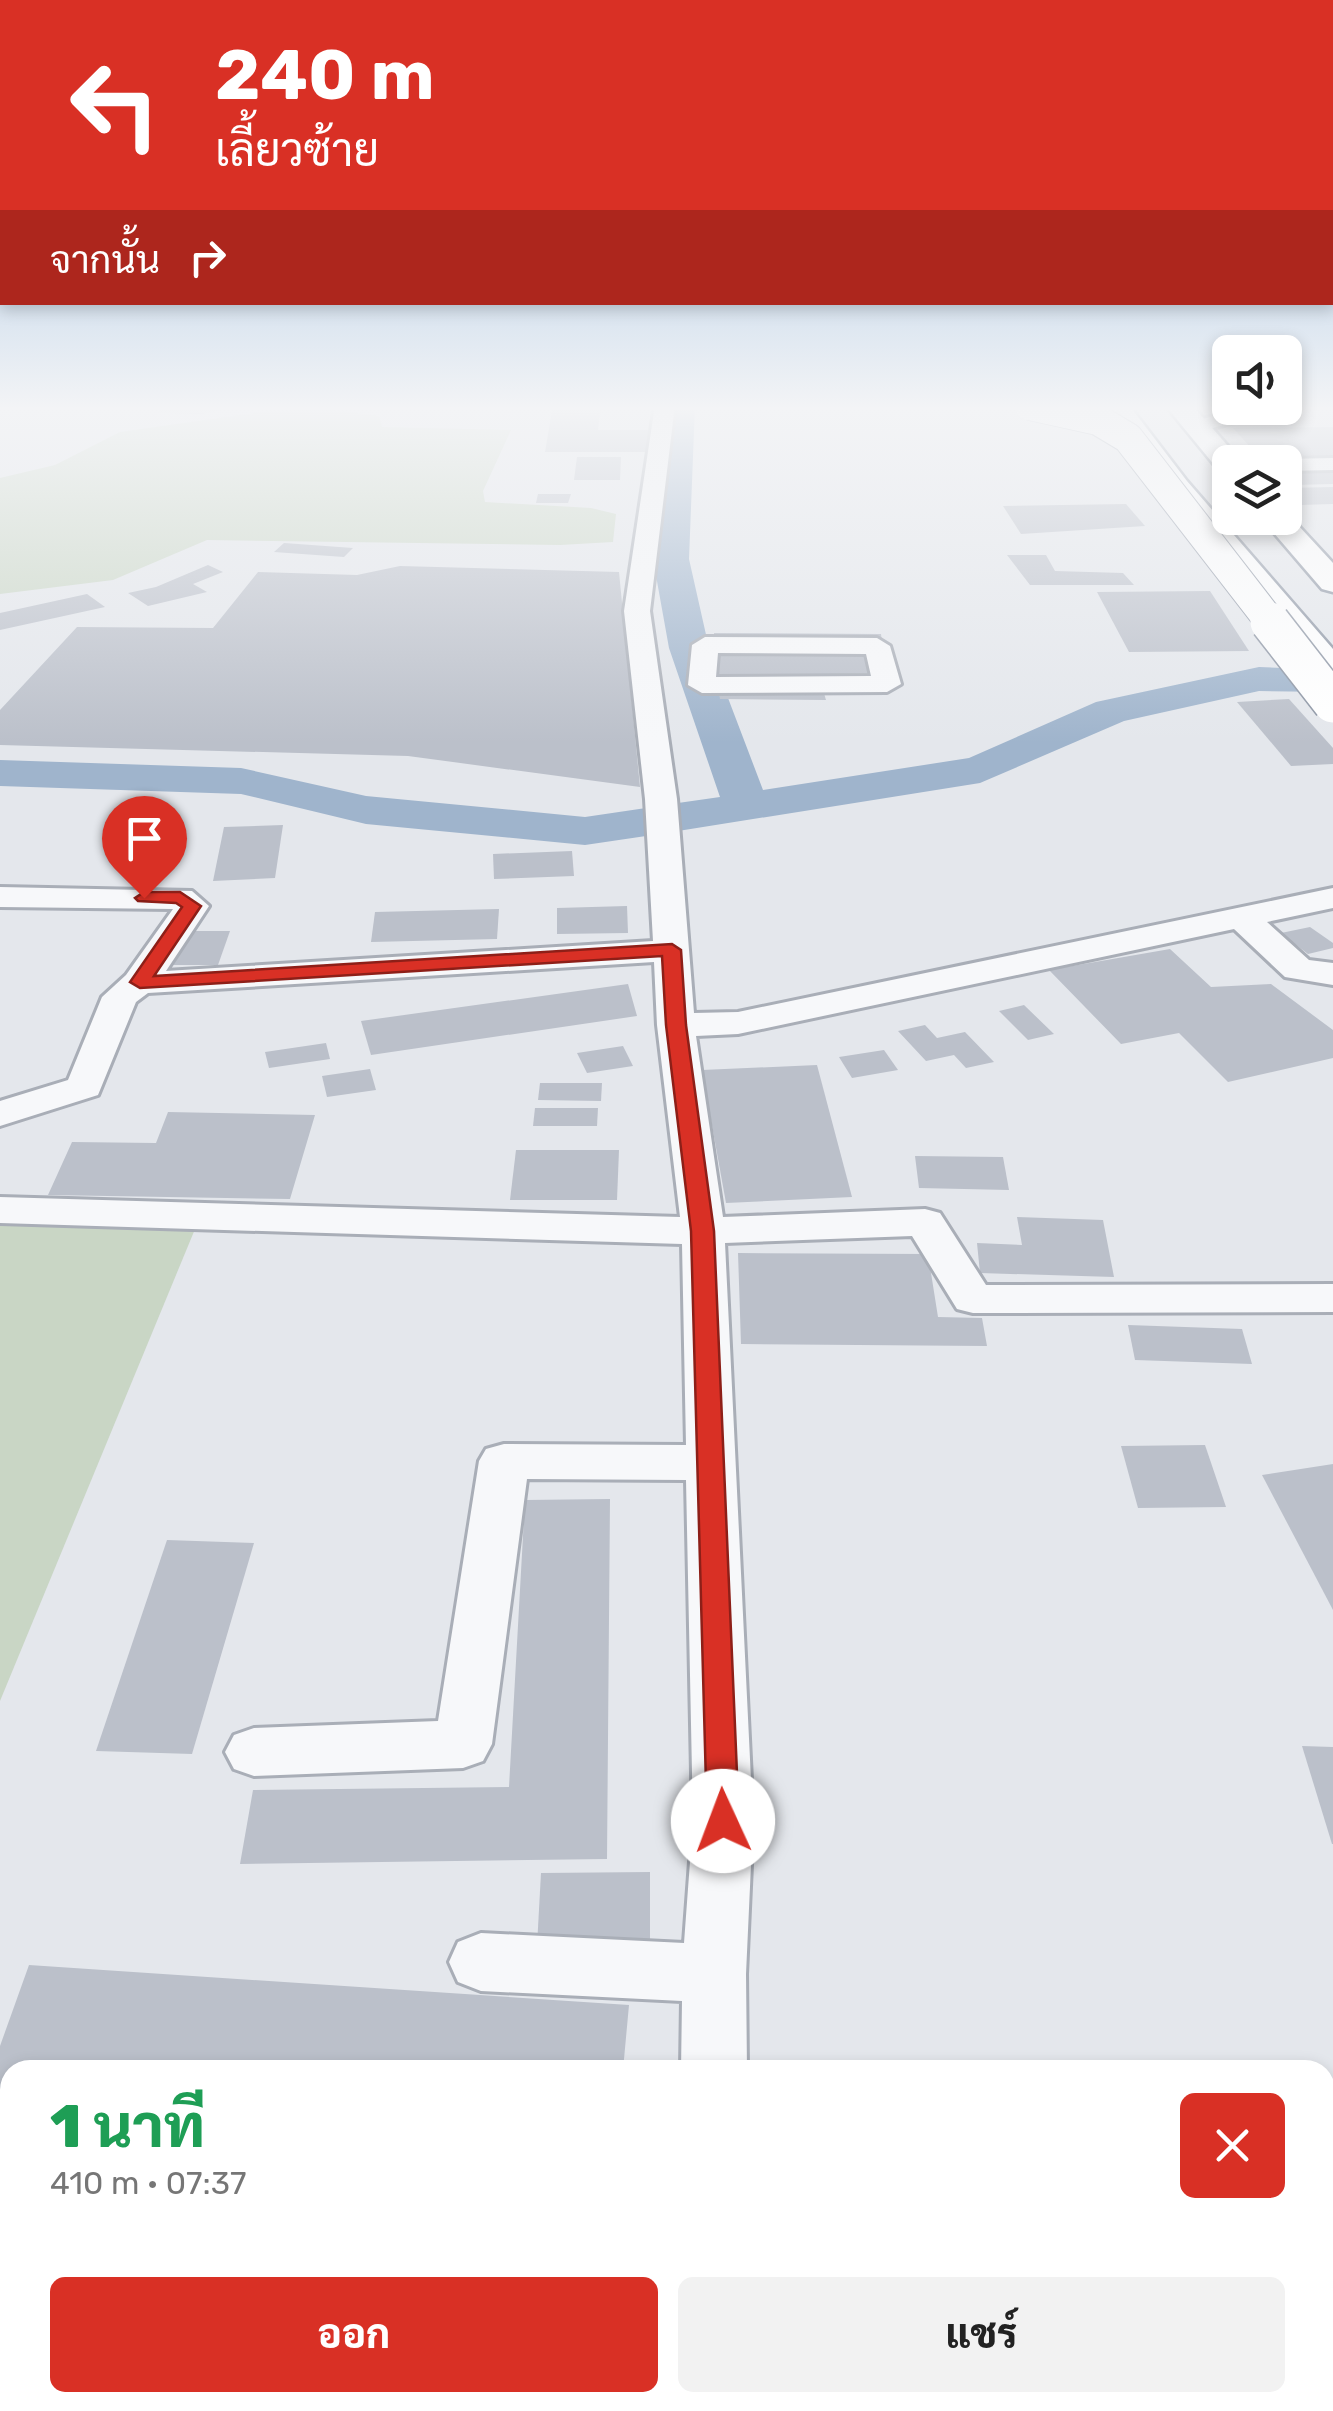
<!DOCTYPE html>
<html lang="th">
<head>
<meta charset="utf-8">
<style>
	body { margin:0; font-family:Rubik,Sarabun,sans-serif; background:#f2f2f2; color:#222; height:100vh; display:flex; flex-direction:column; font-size:38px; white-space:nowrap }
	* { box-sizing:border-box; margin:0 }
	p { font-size:32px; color:#767676 }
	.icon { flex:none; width:55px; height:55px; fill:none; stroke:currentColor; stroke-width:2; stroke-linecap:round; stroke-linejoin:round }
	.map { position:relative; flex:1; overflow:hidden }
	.panel { position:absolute; left:0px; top:2060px; width:1335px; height:352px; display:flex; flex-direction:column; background:#fff; border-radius:30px 30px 0 0; box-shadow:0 5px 15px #0003 }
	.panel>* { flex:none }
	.top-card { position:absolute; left:0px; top:0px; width:1335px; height:305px; box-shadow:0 5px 15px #0003; background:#d93025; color:#fff; overflow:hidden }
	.tools { position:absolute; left:1212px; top:335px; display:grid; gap:20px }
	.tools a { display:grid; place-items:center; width:90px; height:90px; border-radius:15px; background:#fff; box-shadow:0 5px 15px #0003; font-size:50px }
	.pin { position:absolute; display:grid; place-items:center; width:85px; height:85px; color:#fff; margin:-102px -42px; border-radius:50% 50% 50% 0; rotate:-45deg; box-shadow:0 0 10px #0007 }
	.pin .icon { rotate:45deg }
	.me { position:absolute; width:110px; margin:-55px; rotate:358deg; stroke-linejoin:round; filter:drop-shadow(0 0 8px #0008) }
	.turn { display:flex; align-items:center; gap:35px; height:210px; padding:0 50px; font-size:45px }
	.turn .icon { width:130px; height:130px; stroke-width:2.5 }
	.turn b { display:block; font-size:70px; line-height:85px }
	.then { display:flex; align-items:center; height:95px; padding:0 50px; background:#0003; gap:20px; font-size:38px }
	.round { display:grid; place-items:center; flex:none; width:105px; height:105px; border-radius:15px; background:#f2f2f2 }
	.headline { display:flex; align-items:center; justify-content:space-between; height:170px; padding:0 50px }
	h1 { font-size:60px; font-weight:800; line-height:75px; color:#1e9e55 }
	.action { display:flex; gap:20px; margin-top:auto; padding:20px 50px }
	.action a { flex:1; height:115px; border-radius:15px; background:#d93025; color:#fff; font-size:40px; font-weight:800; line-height:115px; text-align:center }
	.action a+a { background:#f2f2f2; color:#222 }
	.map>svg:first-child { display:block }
</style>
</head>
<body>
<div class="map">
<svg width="1333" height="2411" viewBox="0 0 1333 2411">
	<rect width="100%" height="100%" fill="#e4e7ec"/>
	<!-- green -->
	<g fill="#c9d6c5">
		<polygon points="327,409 379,416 382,427 511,430 483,491 485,502 591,508 616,514 613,542 560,545 207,540 113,580 0,594 0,478 55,465 120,432 269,411"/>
		<polygon points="0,1210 200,1217 0,1701"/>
	</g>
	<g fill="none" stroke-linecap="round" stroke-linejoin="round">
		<!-- river -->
		<polygon fill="#9fb4cc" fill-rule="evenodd" points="665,405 695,405 689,559 709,648 763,790 969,758 1096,702 1259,667 1333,670 1333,692 1259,691 1124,721 980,783 678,831 665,828 646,836 585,845 366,824 241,794 0,786 0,760 241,768 366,796 585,817 646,808 659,811 678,803 720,797 669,648 653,559"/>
	</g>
	<!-- building -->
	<g fill="#bbc0ca">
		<polygon points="162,405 239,405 239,407 202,414 158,413"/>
		<polygon points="553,405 601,405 598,430 656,430 656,452 545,452"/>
		<polygon points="1333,427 1333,458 1261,459 1233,428"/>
		<polygon points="577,457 621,457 620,480 574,480"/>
		<polygon points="1333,468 1333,484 1293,485 1285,476 1285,469"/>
		<polygon points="1333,487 1333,504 1301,505 1286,488"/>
		<polygon points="538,494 571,494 568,503 536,503"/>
		<polygon points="1126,504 1145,526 1021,534 1003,506"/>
		<polygon points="284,543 353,548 344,557 274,552"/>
		<polygon points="1007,555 1046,555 1055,571 1123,573 1134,585 1030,585"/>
		<polygon points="208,565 223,572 193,584 207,592 148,606 128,593 156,587"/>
		<polygon points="400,566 619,572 640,787 408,756 0,745 0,710 77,627 213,628 258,572 357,575"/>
		<polygon points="1210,591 1249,651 1129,652 1097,592"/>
		<polygon points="87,594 105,607 0,630 0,613"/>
		<polygon points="714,633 881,634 882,642 714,642"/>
		<polygon points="713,649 866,649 872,678 714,678"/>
		<polygon points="718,689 823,690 826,700 720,699"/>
		<polygon points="1289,699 1333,748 1333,764 1291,766 1237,702"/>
		<polygon points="283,825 275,878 213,881 224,827"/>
		<polygon points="572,851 574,876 494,879 493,854"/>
		<polygon points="627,906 628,933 557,934 557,908"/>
		<polygon points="499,909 497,939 371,942 375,912"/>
		<polygon points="1310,927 1333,943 1333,948 1308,954 1281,933"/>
		<polygon points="184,931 230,931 218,965 171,965"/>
		<polygon points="1170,949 1211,987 1271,984 1333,1030 1333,1058 1228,1082 1179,1033 1121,1044 1049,970"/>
		<polygon points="628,984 637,1016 371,1055 361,1021"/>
		<polygon points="1024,1005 1054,1034 1028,1040 999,1011"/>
		<polygon points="925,1025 937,1038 965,1032 994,1062 966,1068 954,1055 926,1061 898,1031"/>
		<polygon points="326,1043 330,1059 269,1068 265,1052"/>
		<polygon points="623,1046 633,1066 587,1073 577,1053"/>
		<polygon points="884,1050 898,1070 852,1078 839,1057"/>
		<polygon points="817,1065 852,1197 726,1203 702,1070"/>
		<polygon points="370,1069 376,1090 327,1097 322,1076"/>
		<polygon points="540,1083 602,1083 601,1101 538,1100"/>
		<polygon points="535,1108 598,1108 597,1126 533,1126"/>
		<polygon points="168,1112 315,1115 290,1199 48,1195 72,1142 156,1143"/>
		<polygon points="516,1150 619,1150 617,1200 510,1200"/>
		<polygon points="915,1156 1003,1157 1009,1190 919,1188"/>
		<polygon points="1017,1217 1103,1220 1114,1277 980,1273 977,1243 1022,1245"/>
		<polygon points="738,1253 928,1254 938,1317 982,1318 987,1346 741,1344"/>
		<polygon points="1128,1325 1242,1329 1252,1364 1135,1360"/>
		<polygon points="1205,1445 1226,1507 1138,1508 1121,1446"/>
		<polygon points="1333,1464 1333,1610 1262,1475"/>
		<polygon points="610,1499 607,1859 240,1864 253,1790 509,1787 525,1500"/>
		<polygon points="167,1540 254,1543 192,1754 96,1751"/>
		<polygon points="1302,1746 1333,1747 1333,1844 1332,1844"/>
		<polygon points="650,1872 650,1945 537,1946 541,1873"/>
		<polygon points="29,1965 629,2005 623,2070 10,2070 10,2240 0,2239 0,2046"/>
		<polygon points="27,2402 154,2402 152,2411 24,2411"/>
		<polygon points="380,2402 591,2402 590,2411 379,2411"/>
	</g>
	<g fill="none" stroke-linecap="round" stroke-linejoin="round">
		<defs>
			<g id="minor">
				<polygon points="655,405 675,405 650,611 677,799 694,1013 738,1012 1333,888 1333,908 1267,922 1309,960 1333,963 1333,985 1285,977 1234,929 738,1034 696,1036 723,1217 925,1209 940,1213 986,1285 1333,1284 1333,1312 973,1313 957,1309 912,1236 725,1243 753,1821 746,1974 747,2070 681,2070 682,2001 481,1991 458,1982 449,1962 458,1942 481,1933 684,1943 693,1821 686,1480 527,1479 492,1744 483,1761 463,1768 254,1776 234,1769 225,1752 234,1735 254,1728 438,1721 479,1461 486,1449 504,1444 686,1445 682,1244 0,1223 0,1197 680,1217 657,1025 654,962 148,993 136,1002 98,1095 0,1126 0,1101 68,1080 102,997 126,975 173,909 0,907 0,887 192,891 209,906 166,971 653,941 645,799 624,611"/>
				<polygon points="1244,408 1275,408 1272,412 1194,433 1184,427 1187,423"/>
				<polygon points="1333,458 1333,470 1285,471 1285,462 1276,462 1285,459"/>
				<path d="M705,637L877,638L890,646L901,684L887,692L702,693L688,685L692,645ZM718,653L866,654L871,676L716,677Z"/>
				<rect x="677" y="2402" width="76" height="9"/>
			</g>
			<g id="highway">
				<polygon points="1103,405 1129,405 1187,481 1333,649 1333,682 1320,679 1167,493"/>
				<polygon points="1165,405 1192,405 1242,462 1230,462 1230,474 1220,472"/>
				<polygon points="1285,511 1333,563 1333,592 1322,589 1261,518 1285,518"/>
			</g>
		</defs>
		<!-- minor casing -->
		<use href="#minor" stroke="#a9aeb7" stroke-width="6"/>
		<!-- highway casing -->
		<use href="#highway" stroke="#8b94a3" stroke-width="5"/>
		<!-- minor -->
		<use href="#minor" fill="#f7f8fa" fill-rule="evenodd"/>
		<!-- highway -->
		<use href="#highway" fill="#fff" fill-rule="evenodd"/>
		<defs>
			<polyline id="highway-bridge-far1" points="1030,405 1098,420 1128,438 1272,624"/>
			<polyline id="highway-bridge" points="1270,622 1333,703"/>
		</defs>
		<!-- highway-bridge-far1 casing -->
		<use href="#highway-bridge-far1" stroke="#8b94a3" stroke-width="32" stroke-linecap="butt"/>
		<!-- highway-bridge casing -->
		<use href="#highway-bridge" stroke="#8b94a3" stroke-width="42" stroke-linecap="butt"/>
		<!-- highway-bridge-far1 -->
		<use href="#highway-bridge-far1" stroke="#fff" stroke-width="30"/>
		<!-- highway-bridge -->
		<use href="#highway-bridge" stroke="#fff" stroke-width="39"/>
	</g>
	<!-- sky -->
	<linearGradient id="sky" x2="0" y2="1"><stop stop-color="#8bb4dd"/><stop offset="0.55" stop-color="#f3f4f6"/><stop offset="1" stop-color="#f3f4f6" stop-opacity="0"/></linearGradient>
	<rect width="1333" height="743" fill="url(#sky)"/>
	<!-- route -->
	<polygon fill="#d93025" stroke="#8d1f18" stroke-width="2.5" points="144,892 180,892 201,906 154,976 672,944 681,950 686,1025 714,1231 739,1821 734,1830 723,1834 712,1830 707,1821 691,1231 666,1025 662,956 140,988 130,982 182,907 176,903 138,901 135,898"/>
</svg>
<div class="tools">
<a><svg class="icon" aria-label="sound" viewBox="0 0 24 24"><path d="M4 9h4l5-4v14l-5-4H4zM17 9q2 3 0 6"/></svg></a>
<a><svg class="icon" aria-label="layers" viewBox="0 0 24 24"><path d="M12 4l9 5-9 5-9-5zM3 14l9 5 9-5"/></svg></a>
</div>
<div class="pin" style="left:144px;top:898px;background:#d93025"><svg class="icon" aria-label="arrive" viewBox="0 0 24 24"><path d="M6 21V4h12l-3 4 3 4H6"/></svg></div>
<svg class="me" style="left:723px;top:1821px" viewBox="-20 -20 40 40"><circle r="19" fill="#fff"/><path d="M0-13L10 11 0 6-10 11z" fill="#d93025"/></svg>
<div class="top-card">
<div class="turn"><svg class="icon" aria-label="left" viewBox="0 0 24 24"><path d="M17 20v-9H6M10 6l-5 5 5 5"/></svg><div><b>240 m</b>เลี้ยวซ้าย</div></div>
<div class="then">จากนั้น<svg class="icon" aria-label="right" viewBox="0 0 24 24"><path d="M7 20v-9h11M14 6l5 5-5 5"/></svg></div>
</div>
<section class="panel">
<div class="headline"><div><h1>1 นาที</h1><p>410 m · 07:37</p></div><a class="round" style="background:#d93025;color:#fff"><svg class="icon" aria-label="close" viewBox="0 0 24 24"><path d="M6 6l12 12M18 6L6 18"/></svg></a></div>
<div class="action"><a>ออก</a><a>แชร์</a></div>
</section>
</div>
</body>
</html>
